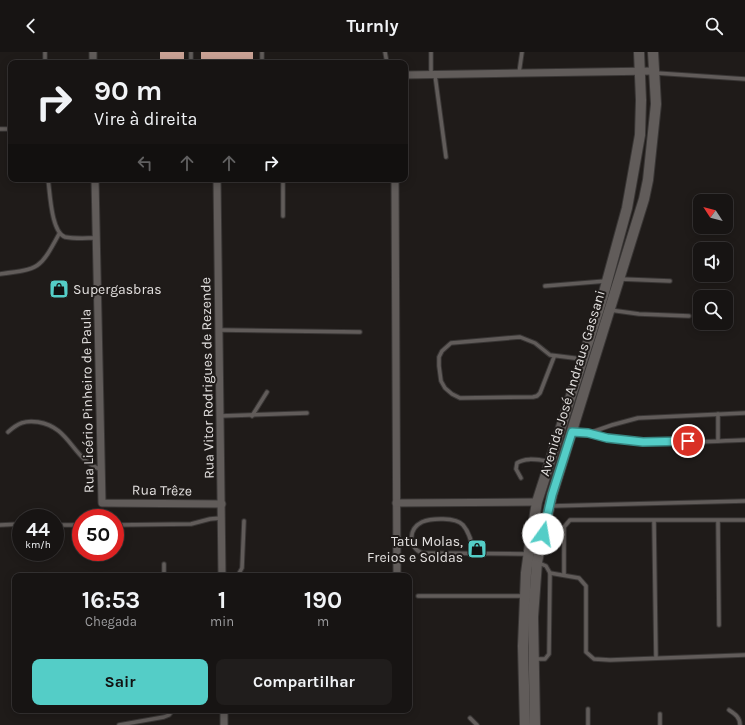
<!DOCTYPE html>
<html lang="pt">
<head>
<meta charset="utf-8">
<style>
	body { margin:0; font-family:Karla,sans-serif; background:#201d1c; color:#f1f3f6; height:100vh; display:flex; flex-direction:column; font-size:15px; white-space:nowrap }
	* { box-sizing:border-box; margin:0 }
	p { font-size:13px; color:#9e9ea0 }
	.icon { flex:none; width:22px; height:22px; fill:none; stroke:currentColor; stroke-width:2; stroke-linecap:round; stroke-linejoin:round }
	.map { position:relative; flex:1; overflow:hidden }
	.details { position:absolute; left:12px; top:521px; width:400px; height:140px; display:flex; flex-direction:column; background:#171413; border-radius:8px; box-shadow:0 2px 10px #0003,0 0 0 1px #363333 }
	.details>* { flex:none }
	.hud { position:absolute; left:8px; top:8px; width:400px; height:122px; border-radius:8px; box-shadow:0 2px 10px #0003,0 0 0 1px #363333; background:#171413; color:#f1f3f6; overflow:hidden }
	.needle { width:26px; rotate:306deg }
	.controls { position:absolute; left:693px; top:142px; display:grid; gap:8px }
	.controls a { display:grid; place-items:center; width:40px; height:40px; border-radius:8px; background:#171413; box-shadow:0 2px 10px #0003,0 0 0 1px #363333; font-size:20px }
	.speed { position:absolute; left:12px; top:457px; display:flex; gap:8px; font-size:20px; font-weight:700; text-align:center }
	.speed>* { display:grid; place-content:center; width:52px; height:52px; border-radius:50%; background:#171413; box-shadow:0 2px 10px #0003,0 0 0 1px #363333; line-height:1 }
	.speed small { font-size:10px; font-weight:400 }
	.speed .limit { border:6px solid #d22; background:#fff; color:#111 }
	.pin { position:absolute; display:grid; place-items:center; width:34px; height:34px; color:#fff; margin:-17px; border:2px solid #fff; border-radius:50%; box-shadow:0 1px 4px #0007 }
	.me { position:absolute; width:44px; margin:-22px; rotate:13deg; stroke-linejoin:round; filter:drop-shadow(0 0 3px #0008) }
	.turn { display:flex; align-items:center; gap:14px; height:84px; padding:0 20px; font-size:18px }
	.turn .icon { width:52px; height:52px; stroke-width:2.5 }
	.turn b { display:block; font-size:28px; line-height:34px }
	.lanes { display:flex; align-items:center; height:38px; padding:0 20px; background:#0003; justify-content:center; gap:20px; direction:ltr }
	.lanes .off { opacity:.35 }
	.eta { display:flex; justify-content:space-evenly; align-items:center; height:68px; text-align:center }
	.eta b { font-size:24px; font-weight:700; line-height:28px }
	.action { display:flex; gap:8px; margin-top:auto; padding:8px 20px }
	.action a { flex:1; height:46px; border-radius:8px; background:#54cdc7; color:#111; font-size:16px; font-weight:700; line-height:46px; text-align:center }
	.action a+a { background:#201d1c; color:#f1f3f6 }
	header { display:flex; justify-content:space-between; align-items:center; height:52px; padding:0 20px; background:#171413; font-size:18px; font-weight:700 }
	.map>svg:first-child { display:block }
</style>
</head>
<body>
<header><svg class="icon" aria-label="back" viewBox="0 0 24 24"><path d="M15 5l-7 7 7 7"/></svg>Turnly<svg class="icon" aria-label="search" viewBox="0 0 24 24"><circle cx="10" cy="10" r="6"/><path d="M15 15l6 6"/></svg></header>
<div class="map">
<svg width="745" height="673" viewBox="0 0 745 673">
	<rect width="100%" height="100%" fill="#1f1b19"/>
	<!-- building -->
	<g fill="#caa295">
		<rect x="160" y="0" width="24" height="7"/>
		<rect x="201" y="0" width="52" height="10"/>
	</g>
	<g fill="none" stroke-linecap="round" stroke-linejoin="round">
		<defs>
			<g id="service">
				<polyline points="385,0 387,11"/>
				<polyline points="431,0 431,23"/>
				<polyline points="45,11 45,0"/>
				<polyline points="191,11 191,0"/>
				<polyline points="262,11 262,0"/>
				<polyline points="519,21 522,0"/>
				<polyline points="656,21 745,27"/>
				<polyline points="435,23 446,105"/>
				<polyline points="0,77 11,77"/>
				<path d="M48,127C50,140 51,180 65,185C75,187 86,186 96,186"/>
				<polyline points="283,127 283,164"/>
				<path d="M0,222C40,217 40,217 59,182"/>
				<polyline points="620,227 670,229"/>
				<polyline points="545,234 606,229"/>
				<polyline points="610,258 639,262 689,264"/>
				<polyline points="219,278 360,280"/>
				<polyline points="554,305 540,341 537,344 533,345 460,346 452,342 445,336 441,329 439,314 439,305 442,299 451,291 520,285 535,291 550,303 582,307"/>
				<polyline points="220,364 307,361"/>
				<polyline points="252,364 267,340"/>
				<path d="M8,380C18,371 25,368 38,370C63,374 69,393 85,408C89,412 95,415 101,418"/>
				<path d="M573,380C596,381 619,389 643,390C676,392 712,389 745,388"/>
				<polyline points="589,381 612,373 638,366 745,361"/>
				<polyline points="718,389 718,362"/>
				<path d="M521,426L516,417L517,411C526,405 538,408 548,409"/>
				<polyline points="551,454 745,449"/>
				<polyline points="654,469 656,606"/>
				<polyline points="718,469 719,573"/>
				<polyline points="0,473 21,472"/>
				<polyline points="55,473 81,473"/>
				<polyline points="115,473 191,472 210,467 221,466"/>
				<path d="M474,501C472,492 470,481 463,473C456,465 431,466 422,470C408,477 408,495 422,501L527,502"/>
				<polyline points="164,512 164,524"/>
				<polyline points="550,521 579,526 586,534 586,600 594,607 610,608 745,603"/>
				<polyline points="564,522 564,475 570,468 745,468"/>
				<polyline points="231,524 238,523 242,516 244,469"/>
				<polyline points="418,544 524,544"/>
				<polyline points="535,607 545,607 549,602 550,521 546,514 539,511"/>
				<polyline points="588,657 588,673"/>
				<path d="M729,658C735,662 740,665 740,673"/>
				<polyline points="470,666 477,673"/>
				<polyline points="119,673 164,665 169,663 173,658"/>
				<polyline points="660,673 660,662"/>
			</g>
			<g id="minor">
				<polyline points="93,0 93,11"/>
				<polyline points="405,23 655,19"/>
				<polyline points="95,127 102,451 222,452"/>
				<polyline points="217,127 222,524"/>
				<polyline points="395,127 397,524"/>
				<polyline points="396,451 537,450"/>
				<polyline points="224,658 224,673"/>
			</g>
			<g id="secondary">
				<polyline points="525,673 523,594 526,521 530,492 537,450 603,244 627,156 640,83 641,48 639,0"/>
				<polyline points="535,673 533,565 537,510 552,443 644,147 648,128 656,52 653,0"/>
			</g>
		</defs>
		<!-- service casing -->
		<use href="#service" stroke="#393635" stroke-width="5.5"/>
		<!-- minor casing -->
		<use href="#minor" stroke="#393635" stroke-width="9"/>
		<!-- secondary casing -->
		<use href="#secondary" stroke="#393635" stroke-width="12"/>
		<!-- service -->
		<use href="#service" stroke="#615c5a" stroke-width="3.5"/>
		<!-- minor -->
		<use href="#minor" stroke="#615c5a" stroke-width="7"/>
		<!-- secondary -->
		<use href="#secondary" stroke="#615c5a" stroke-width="10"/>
	</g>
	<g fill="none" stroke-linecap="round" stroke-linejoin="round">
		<defs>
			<polyline id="route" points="543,482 552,443 572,380 588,381 607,386 643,390 688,389"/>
		</defs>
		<!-- route casing -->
		<use href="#route" stroke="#378581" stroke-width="10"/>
		<!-- route -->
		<use href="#route" stroke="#54cdc7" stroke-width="7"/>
	</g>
	<!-- icons -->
	<defs>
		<symbol id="shop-square" viewBox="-11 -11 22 22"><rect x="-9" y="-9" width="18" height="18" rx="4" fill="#54cdc7" stroke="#1f1b19"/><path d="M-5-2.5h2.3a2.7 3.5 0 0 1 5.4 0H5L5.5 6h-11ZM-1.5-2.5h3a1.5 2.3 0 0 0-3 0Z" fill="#111"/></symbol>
	</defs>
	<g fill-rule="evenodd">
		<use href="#shop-square" x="48" y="226" width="22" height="22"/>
		<use href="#shop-square" x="466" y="486" width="22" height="22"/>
	</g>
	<g text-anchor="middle" stroke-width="4" stroke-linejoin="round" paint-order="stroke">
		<!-- poi labels -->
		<g font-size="14" fill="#e3e0df" stroke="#1f1b19" text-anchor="start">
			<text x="73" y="242">Supergasbras</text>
			<text x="463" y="494" text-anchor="end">Tatu Molas,<tspan x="463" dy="16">Freios e Soldas</tspan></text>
		</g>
		<!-- street labels -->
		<g font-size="14" fill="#e3e0df" stroke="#1f1b19">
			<text transform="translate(207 326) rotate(-91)" y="5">Rua Vitor Rodrigues de Rezende</text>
			<text transform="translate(572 331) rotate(-73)" y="5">Avenida José Andraus Gassani</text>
			<text transform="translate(87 349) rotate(-91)" y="5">Rua Licério Pinheiro de Paula</text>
			<text transform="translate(162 438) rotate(1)" y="5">Rua Trêze</text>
		</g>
	</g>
</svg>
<div class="controls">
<a><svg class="needle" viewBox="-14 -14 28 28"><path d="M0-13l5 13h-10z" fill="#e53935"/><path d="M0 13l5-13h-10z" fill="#9e9ea0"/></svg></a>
<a><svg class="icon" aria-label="sound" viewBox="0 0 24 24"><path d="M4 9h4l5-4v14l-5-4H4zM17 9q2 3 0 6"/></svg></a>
<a><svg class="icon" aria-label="search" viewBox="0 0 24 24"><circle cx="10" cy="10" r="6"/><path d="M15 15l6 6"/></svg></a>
</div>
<div class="speed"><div>44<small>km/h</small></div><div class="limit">50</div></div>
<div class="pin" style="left:688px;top:389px;background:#d93025"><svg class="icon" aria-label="arrive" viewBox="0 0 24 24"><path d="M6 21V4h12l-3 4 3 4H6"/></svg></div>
<svg class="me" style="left:543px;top:482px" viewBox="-20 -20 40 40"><circle r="19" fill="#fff"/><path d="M0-13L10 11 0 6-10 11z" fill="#54cdc7"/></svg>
<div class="hud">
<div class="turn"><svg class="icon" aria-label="right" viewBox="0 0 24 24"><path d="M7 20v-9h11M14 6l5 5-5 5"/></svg><div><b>90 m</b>Vire à direita</div></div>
<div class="lanes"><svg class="icon off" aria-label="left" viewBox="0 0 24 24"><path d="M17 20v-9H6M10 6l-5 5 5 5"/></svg><svg class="icon off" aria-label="ahead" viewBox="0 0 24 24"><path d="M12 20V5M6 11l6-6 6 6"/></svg><svg class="icon off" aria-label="ahead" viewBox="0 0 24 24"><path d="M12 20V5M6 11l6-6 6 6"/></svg><svg class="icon" aria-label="right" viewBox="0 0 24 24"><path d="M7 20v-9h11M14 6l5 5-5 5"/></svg></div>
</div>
<section class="details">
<div class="eta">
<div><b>16:53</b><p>Chegada</p></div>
<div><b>1</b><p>min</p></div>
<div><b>190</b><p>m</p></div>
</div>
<div class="action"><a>Sair</a><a>Compartilhar</a></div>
</section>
</div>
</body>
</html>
